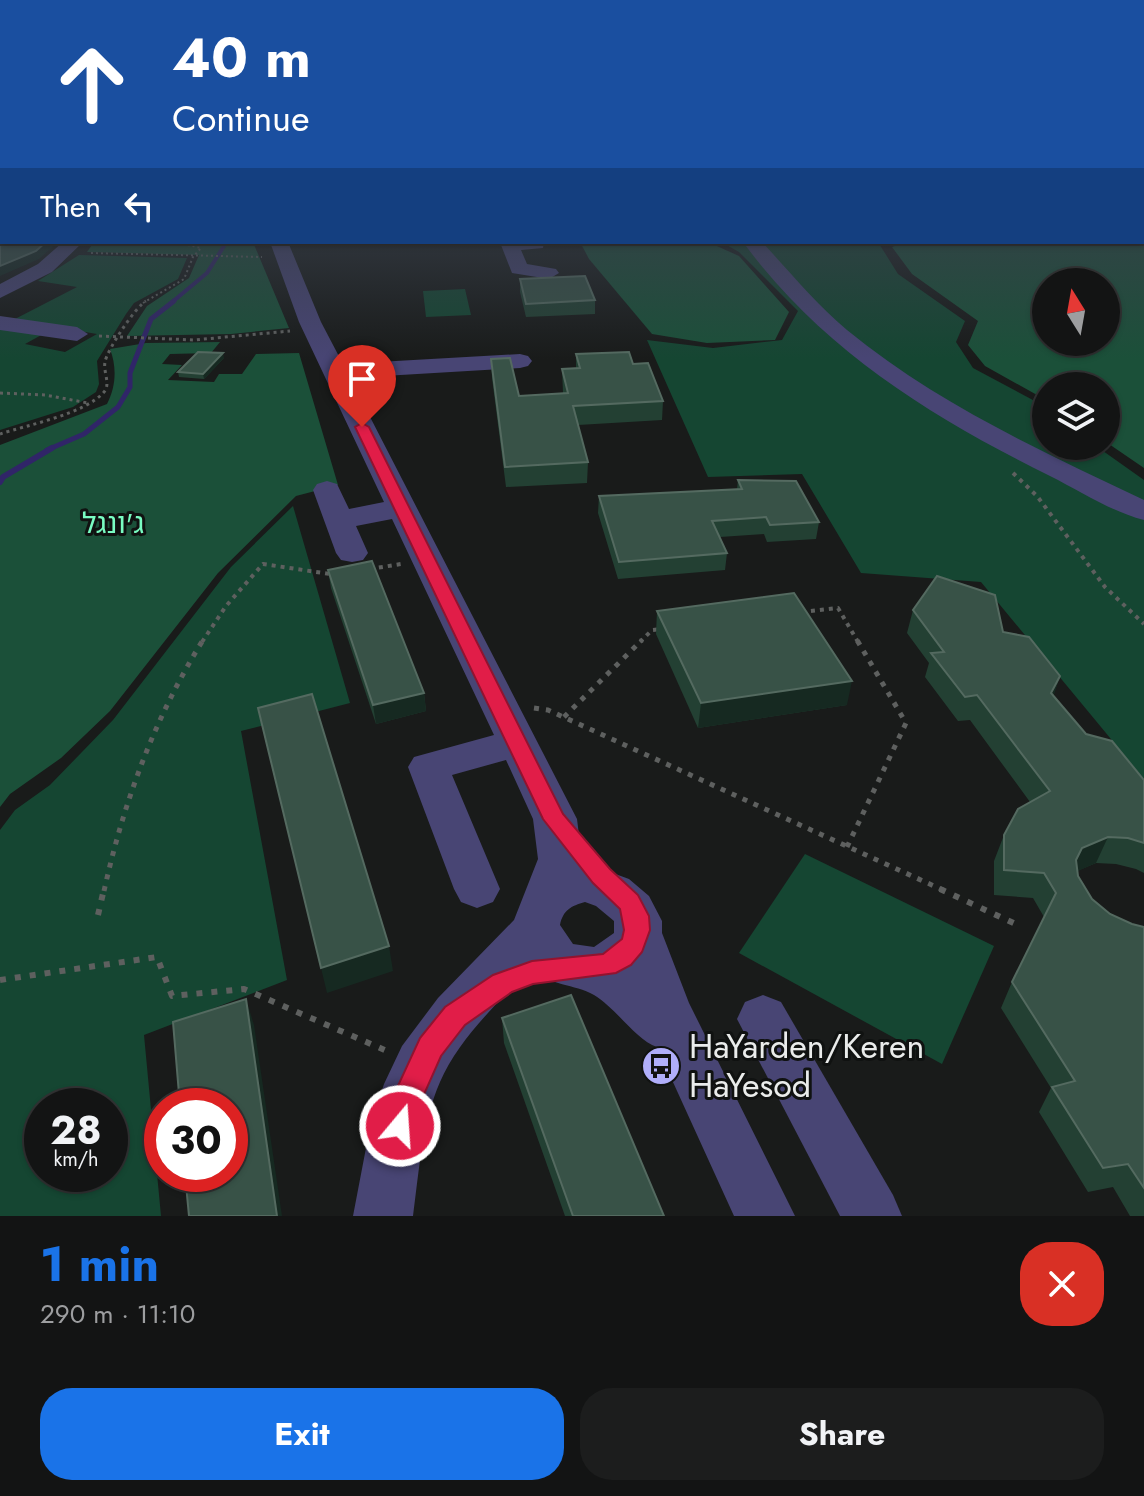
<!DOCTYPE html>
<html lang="en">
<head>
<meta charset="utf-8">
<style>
	body { margin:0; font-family:Jost,"Noto Sans Hebrew",sans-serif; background:#1c1d1d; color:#f1f3f6; height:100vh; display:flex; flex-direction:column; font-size:30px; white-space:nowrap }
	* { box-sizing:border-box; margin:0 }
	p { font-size:26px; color:#9d9ea0 }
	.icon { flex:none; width:44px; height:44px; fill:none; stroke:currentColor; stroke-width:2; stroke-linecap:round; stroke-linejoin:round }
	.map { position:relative; height:1216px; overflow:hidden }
	.panel { display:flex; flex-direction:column; background:#131414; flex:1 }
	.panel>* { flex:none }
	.guide { position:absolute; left:0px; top:0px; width:1144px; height:244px; box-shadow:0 2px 6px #0004,0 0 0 2px #323334; background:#1a4fa0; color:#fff; overflow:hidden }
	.needle { width:52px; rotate:349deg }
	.controls { position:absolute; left:1032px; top:268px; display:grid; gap:16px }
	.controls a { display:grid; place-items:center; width:88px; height:88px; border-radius:50%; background:#131414; box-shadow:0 2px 6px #0004,0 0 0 2px #323334; font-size:40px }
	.speed { position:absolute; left:24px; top:1088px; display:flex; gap:16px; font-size:40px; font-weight:700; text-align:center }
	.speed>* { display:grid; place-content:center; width:104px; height:104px; border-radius:50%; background:#131414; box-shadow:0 2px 6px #0004,0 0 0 2px #323334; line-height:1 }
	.speed small { font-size:20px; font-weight:400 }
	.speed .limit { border:12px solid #d22; background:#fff; color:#111 }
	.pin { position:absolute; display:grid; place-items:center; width:68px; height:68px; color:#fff; margin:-82px -34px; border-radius:50% 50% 50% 0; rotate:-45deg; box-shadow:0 0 8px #0007 }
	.pin .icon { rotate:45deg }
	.me { position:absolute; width:88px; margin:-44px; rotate:18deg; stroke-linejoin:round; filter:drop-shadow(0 0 6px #0008) }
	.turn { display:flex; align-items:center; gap:28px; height:168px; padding:0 40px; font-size:36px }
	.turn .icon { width:104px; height:104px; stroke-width:2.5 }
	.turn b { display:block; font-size:56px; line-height:68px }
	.then { display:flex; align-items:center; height:76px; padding:0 40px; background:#0003; gap:16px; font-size:30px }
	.round { display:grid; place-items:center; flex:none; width:84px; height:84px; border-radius:32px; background:#1c1d1d }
	.headline { display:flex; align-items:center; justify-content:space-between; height:136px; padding:0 40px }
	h1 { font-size:48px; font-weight:700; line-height:60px; color:#1a73e8 }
	.cta { display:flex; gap:16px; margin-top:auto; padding:16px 40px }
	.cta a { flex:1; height:92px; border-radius:32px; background:#1a73e8; color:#fff; font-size:32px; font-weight:700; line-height:92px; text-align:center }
	.cta a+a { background:#1c1d1d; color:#f1f3f6 }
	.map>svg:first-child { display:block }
</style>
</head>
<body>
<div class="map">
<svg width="1144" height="1216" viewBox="0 0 1144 1216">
	<rect width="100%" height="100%" fill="#191b1a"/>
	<!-- green -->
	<g fill="#154632" fill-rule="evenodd">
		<polygon points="721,242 878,242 898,274 965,321 956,342 973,368 1046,407 1046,446 1096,446 1144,480 1144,779 981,582 861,573 802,474 708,477 647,340 713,348 782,340 798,311 739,252"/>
		<polygon points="79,255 187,258 178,279 134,303 126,314 97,361 99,384 96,392 73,407 0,430 0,327 45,333 25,344 65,352 97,334 13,320 77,287 38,281"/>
		<polygon points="465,289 471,315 426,317 423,291"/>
		<path d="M293,506L350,703L241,731L287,980L144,1035L161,1216H0V830L15,810L50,785L113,720L231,567ZM42,1106H110V1174H42Z"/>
		<polygon points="805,854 994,946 942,1064 739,953"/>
	</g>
	<!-- forest -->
	<g fill="#1b5039" fill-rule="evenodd">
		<path d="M1142,196L1144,197V468L1106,442V386H1046V400L985,366L968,345L978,321L912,274L892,247L906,242H1142ZM1046,282H1106V342H1046Z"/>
		<polygon points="94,242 253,242 289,328 231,334 127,336 147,306 189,278 199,255 87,252"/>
		<polygon points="580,242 708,242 739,256 789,312 775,340 707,343 652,334 589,259"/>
		<path d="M220,342L211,353L170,354L162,364L182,365L168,380L214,382L219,374H242L256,354L299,353L338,485L296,496L218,573L110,711L61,758L10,794L0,807V445L107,404C116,387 117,367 110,349L146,343Z"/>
	</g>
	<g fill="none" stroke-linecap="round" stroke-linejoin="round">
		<!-- stream-far2 -->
		<polyline stroke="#302568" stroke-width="4" points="171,303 207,273 224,246 223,242"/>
		<!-- stream-far1 -->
		<polyline stroke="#302568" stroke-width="5" points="47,450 84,434 118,407 130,387 130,373 151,319 174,301"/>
		<!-- stream -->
		<polyline stroke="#302568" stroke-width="6" points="0,482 3,477 52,448"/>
		<!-- path-far4 -->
		<g stroke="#5e605f" stroke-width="2" stroke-dasharray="2 3" stroke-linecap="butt">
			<polyline points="91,253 262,257"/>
			<polyline points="143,303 184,279 193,257 201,248 174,242"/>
		</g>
		<!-- path-far3 -->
		<g stroke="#5e605f" stroke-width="3" stroke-dasharray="3 4" stroke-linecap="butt">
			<polyline points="99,336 194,340 290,331"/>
			<polyline points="0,393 45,395 88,403"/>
			<path d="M0,434C27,425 85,414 104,392C111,384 103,372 105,362C107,350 136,306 146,301"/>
		</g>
		<!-- path-far2 -->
		<g stroke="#5e605f" stroke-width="4" stroke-dasharray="4 5" stroke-linecap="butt">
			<polyline points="1013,473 1037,496 1105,587 1144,624"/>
			<polyline points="370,569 401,564"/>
			<polyline points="802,612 838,608 858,642"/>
			<polyline points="202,642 226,606 263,564 330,574"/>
			<polyline points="640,642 652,630 662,629"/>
		</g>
		<!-- path-far1 -->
		<g stroke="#5e605f" stroke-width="5" stroke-dasharray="5 7" stroke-linecap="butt">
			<polyline points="534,708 548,710 945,891"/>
			<polyline points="564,717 642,640"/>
			<polyline points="847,847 906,723 857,640"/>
			<path d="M104,891C124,801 154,719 203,640"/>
		</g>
		<!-- path -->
		<g stroke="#5e605f" stroke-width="6" stroke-dasharray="6 9" stroke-linecap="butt">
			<polyline points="940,889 1020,926"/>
			<polyline points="98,915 104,889"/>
			<polyline points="0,980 157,957 172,996 244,989 387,1051"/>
		</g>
		<!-- minor -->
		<g fill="#484574" fill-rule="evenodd">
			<polygon points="63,242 83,242 52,272 0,298 0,284 38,264"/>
			<path d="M270,242H288L321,322L343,364L520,354L528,356L532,361L528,366L520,368L350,378L577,819L582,859L580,866L599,868L629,879L649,896L662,921V933L689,1003L795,1216H734L657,1047C636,1040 617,1009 594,995C574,983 550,988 532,966C500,1001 459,1038 440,1082C422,1123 419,1172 413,1216H353L370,1127L384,1084L402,1046L438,998L514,920L538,859L533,819L506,760L452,775L500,889L493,902L477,908L461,902L454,889L408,767L414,757L494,735L392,519L356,526L368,553L363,560L352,562L341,560L336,553L313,490L317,484L327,481L337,484L349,509L384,502L299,322ZM585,902L596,906L614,921V933L594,947L573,944L560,925C563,910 571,906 585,902Z"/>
			<polygon points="503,242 544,242 543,248 521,250 527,264 556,269 559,273 549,279 512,273 501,245"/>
			<path d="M743,242H762C790,272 816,304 847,330C936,403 1041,451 1144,500V520C1112,512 1080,491 1050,476C933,418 822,350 743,242Z"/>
			<polygon points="0,316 77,327 88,334 77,341 0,330"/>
			<polygon points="763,995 781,1002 893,1195 902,1216 840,1216 737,1019 745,1002"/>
		</g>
	</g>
	<!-- wall -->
	<g fill="#234033">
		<polygon points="520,279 595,300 595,314 526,317 520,292"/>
		<polygon points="576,354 633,364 663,401 662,420 578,425 588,462 587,483 506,487 492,378 491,359 519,396 563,393 562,369 576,369"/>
		<polygon points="224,358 204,379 179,377 178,372"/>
		<polygon points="738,480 819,522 816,539 767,542 764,534 720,537 727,553 725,570 618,579 598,513 599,496 737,489"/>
		<polygon points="328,570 424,693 426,711 376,724 331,588"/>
		<polygon points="913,610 1003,632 1060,676 1053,696 1086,734 1144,780 1144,873 1136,869 1116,864 1096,863 1077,871 1078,876 1092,899 1110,914 1132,924 1144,927 1144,1216 1130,1216 1113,1187 1088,1192 1039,1112 1051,1088 1001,1008 1012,982 1044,917 1033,898 994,895 994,861 1004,835 1030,802 970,720 958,721 925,677 929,663 907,633"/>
		<polygon points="657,611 847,705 698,728 656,634"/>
		<polygon points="502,1018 664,1216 565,1216 504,1043"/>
	</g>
	<!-- shaded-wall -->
	<g fill="#162921">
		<polygon points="46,242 58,242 39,259 0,276 0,266"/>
		<polygon points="223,353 224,358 204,379 203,374"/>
		<polygon points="1060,676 1052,701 1051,693"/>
		<polygon points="852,681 847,705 698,728 701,703"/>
		<polygon points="424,693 426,711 376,724 373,705"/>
		<polygon points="1108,837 1096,863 1071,874 1082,848"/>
		<polygon points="389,946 393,971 327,993 321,968"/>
		<polygon points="246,999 254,1025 282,1216 277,1216"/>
	</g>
	<!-- building -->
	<g fill="#385247" stroke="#546a60" stroke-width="2">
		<polygon points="0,188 2,188 2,222 0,221"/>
		<polygon points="0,230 2,230 2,242 46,242 36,251 0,266"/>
		<polygon points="585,276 595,300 526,304 520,279"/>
		<polygon points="198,352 223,353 203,374 178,372"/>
		<polygon points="629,352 633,364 648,363 663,401 573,406 588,462 505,467 491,359 510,358 519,396 568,393 562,369 580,368 576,354"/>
		<polygon points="738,480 796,481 819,522 770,525 766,517 712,521 727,553 619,562 599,496 742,489"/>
		<polygon points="372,561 424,693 373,705 328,570"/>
		<polygon points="937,576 995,595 1003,632 1029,637 1060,676 1051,693 1086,734 1112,741 1144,780 1144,843 1128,838 1108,837 1082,848 1076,860 1078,876 1092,899 1110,914 1132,924 1144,927 1144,1188 1128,1164 1103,1168 1052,1087 1075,1081 1012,982 1056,893 1044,873 1004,870 1004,835 1018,809 1050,791 977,695 965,697 931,653 944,652 913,610"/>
		<polygon points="794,593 852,681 701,703 657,611"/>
		<polygon points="312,694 389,946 321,968 258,708"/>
		<polygon points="571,995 664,1216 573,1216 502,1018"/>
		<polygon points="246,999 277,1216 189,1216 185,1174 230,1174 230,1106 180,1106 173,1022"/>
	</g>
	<!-- sky -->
	<linearGradient id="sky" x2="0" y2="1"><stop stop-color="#0e0f0e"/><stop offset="0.52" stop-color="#383f49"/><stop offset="1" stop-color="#383f49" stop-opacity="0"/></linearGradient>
	<rect width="1144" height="359" fill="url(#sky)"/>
	<!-- route -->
	<polygon fill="#e11d48" stroke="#92132f" stroke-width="2" points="362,423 369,427 563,814 610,869 638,895 649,916 650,930 642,952 631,965 616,973 533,984 512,992 465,1025 441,1056 421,1101 410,1136 400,1141 389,1136 385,1126 396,1090 420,1038 445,1007 493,975 532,961 603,954 622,939 624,930 620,909 593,883 543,819 355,427"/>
	<!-- icons -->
	<defs>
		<symbol id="bus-disc" viewBox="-11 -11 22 22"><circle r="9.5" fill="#b0aefa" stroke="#101211"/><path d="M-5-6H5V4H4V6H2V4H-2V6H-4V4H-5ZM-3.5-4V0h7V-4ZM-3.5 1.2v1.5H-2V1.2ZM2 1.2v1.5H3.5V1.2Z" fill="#111"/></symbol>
	</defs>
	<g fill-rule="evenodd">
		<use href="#bus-disc" x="639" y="1044" width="44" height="44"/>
	</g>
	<g text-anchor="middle" stroke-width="6" stroke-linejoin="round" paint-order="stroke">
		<!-- park labels -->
		<g font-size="28" fill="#79fcc2" stroke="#101211">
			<text x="113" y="533">ג'ונגל</text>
		</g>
		<!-- near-poi labels -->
		<g font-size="34" fill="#eaeceb" stroke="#101211" text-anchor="start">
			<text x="689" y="1058">HaYarden/Keren<tspan x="689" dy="39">HaYesod</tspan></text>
		</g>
	</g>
</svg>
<div class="controls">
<a><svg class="needle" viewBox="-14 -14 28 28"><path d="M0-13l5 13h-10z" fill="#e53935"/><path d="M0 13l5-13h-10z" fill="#9d9ea0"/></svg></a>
<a><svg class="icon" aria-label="layers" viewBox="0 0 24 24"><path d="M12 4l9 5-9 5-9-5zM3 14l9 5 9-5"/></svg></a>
</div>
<div class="speed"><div>28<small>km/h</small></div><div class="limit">30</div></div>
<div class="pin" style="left:362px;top:427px;background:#d93025"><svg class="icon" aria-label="arrive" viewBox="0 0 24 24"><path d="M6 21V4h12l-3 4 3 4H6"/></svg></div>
<svg class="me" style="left:400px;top:1126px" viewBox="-20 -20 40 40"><circle r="17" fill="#e11d48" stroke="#fff" stroke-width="3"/><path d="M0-11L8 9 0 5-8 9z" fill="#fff"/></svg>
<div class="guide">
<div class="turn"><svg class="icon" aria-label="ahead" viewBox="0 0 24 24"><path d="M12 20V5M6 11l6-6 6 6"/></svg><div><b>40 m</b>Continue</div></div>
<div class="then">Then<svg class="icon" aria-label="left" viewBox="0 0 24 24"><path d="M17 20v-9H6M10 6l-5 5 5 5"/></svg></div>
</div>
</div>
<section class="panel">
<div class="headline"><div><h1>1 min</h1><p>290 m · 11:10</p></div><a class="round" style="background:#d93025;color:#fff"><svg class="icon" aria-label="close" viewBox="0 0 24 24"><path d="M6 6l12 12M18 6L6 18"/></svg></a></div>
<div class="cta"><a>Exit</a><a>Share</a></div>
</section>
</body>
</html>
